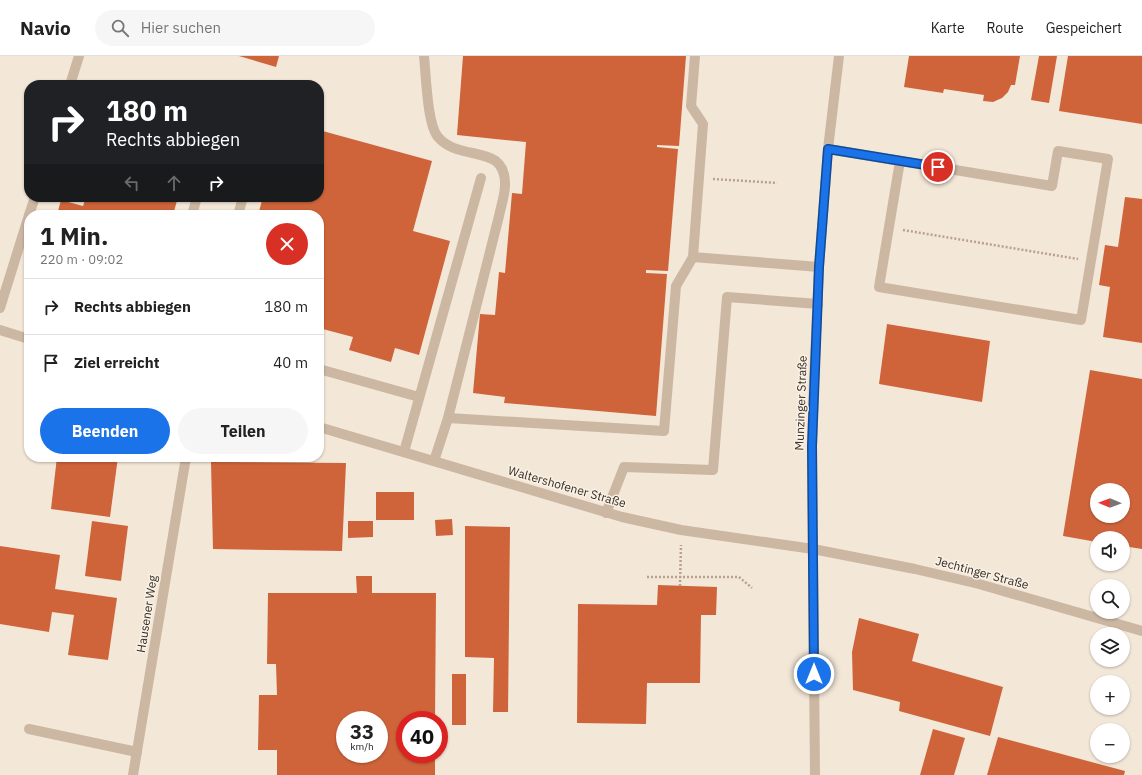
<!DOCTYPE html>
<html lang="de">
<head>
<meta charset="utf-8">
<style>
	body { margin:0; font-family:"IBM Plex Sans",sans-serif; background:#f6f6f6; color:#222; height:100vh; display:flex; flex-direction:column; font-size:15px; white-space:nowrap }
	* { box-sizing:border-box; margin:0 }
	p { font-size:13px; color:#767676 }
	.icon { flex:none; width:22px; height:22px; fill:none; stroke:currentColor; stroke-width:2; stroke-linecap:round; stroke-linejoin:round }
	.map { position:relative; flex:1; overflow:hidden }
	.drawer { position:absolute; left:24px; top:154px; width:300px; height:252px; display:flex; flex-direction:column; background:#fff; border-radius:16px; box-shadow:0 1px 3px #0004 }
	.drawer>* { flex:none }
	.hud { position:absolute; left:24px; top:24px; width:300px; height:122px; border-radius:16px; box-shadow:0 1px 3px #0004; background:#202124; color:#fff; overflow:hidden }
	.needle { width:26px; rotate:271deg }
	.buttons { position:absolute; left:1090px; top:427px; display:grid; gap:8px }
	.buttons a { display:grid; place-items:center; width:40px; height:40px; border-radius:50%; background:#fff; box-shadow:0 1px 3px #0004; font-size:20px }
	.speed { position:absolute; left:336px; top:655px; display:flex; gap:8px; font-size:20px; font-weight:700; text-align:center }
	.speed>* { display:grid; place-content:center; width:52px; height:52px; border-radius:50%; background:#fff; box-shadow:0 1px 3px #0004; line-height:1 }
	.speed small { font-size:10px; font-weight:400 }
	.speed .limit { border:6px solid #d22; background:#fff; color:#111 }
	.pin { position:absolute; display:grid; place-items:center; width:34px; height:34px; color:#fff; margin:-17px; border:2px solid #fff; border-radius:50%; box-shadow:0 1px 4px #0007 }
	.me { position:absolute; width:44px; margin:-22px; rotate:0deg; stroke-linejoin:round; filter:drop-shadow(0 0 3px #0008) }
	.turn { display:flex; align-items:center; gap:14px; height:84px; padding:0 16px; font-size:18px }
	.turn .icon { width:52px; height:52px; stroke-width:2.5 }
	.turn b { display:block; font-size:28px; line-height:34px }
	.lanes { display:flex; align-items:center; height:38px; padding:0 16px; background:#0003; justify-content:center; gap:20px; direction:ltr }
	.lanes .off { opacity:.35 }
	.round { display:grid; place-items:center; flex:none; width:42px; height:42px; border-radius:21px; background:#f6f6f6 }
	.overview { display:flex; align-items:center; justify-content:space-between; height:68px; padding:0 16px }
	h1 { font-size:24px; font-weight:700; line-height:30px }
	.button { display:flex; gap:8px; margin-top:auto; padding:8px 16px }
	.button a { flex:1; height:46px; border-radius:24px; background:#1a73e8; color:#fff; font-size:16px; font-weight:700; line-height:46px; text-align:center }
	.button a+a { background:#f6f6f6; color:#222 }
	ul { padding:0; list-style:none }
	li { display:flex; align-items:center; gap:12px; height:56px; padding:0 16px; border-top:1px solid #e0e0e0 }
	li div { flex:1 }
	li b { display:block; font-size:15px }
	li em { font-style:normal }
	header { display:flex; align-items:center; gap:24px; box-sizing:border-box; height:56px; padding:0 20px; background:#fff; border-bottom:1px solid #e0e0e0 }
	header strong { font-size:19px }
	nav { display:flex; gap:22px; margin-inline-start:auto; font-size:14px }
	.search { width:280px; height:36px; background:#f6f6f6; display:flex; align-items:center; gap:10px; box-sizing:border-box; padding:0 14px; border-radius:22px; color:#767676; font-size:15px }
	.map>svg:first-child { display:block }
</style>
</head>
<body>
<header>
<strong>Navio</strong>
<div class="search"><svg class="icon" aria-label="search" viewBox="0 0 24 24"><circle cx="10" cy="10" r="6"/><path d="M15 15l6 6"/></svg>Hier suchen</div>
<nav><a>Karte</a><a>Route</a><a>Gespeichert</a></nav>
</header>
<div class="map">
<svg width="1142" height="719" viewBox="0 0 1142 719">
	<rect width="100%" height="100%" fill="#f3e7d8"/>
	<!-- building -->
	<g fill="#cf643a" fill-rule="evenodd">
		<polygon points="239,0 279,0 276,11"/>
		<polygon points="463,0 686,0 679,90 657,89 657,91 678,93 668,215 646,214 646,217 667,218 656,360 504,347 505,341 473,337 480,258 495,259 499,216 505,217 512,137 522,138 526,86 457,79"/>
		<polygon points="909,0 1020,0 1015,29 1011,29 1008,36 1002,42 993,46 983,45 984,39 944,33 943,37 904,31"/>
		<polygon points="1039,0 1057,0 1049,47 1031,44"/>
		<polygon points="1068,0 1142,0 1142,68 1059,55"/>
		<polygon points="319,74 432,105 413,175 450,185 419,299 395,292 391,306 349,294 353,281 319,272 319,159 258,159 263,141 319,141"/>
		<polygon points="86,141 178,141 173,159 57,159 61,144 83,150"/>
		<polygon points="1125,141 1142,143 1142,287 1103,281 1110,231 1099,229 1105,189 1118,191"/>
		<polygon points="887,268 990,285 982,346 879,328"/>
		<path d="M1090,314L1142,323V493L1123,490V482H1097V486L1063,480ZM1097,434H1123V460H1097Z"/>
		<polygon points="57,401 118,401 110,461 51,453"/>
		<polygon points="211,406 346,407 342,495 213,493"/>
		<rect x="376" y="436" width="38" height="28"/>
		<polygon points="452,463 453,479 436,480 435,464"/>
		<polygon points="92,465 128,470 121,525 85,520"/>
		<polygon points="348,465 373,465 373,481 348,482"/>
		<polygon points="465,470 510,471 508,656 493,656 494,602 465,601"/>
		<polygon points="0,490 60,499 55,533 117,542 108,604 68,599 74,559 52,556 49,576 0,568"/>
		<path d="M356,520H372V537H436L435,664H405V698H435V719H277V694H258L259,639H277L276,608H267L268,537H357ZM345,664H379V698H345Z"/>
		<polygon points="658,529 717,531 716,559 701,559 700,627 647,627 646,668 577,667 578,548 657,549"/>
		<polygon points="859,562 919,578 912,605 1003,631 990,680 899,655 900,646 853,634 852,596"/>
		<rect x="452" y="618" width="14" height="51"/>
		<polygon points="933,673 965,682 954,719 920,719"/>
		<polygon points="998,681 1125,715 1124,719 987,719"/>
	</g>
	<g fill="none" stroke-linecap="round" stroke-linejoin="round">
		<!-- path -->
		<g stroke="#b8a18d" stroke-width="2.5" stroke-dasharray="2 2" stroke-linecap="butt">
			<polyline points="713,123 777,127"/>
			<polyline points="903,174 1078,203"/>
			<polyline points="647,521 739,521 752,532"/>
			<polyline points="680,530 681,489"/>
		</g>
		<!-- minor -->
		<g stroke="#ccb7a3" stroke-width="10">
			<path d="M424,0C426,18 427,68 438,81C460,107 506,86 505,129C505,139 501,150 499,160L448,362"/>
			<polyline points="70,29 79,0"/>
			<polyline points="828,93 1052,130 1058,95 1108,103 1081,264 879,231 900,105"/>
			<polyline points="29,159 35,141"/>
			<polyline points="192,159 197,141"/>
			<polyline points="238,159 243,141"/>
			<polyline points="693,201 819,211"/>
			<polyline points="0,252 29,159"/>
			<polyline points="0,274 29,283"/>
			<polyline points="319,313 419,341"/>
			<polyline points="319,371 622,461 681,474 813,493 915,513 979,528 1142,575"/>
			<polyline points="404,396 481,122"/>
			<polyline points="434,405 448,362 664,375 676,230 693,201 703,68 691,50 695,0"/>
			<polyline points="606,457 624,411 713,414 727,241 818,248"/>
			<polyline points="29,673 137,696"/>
			<polyline points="133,719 186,401"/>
			<polyline points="815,719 812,390 814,325 819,211 828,93 839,0"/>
		</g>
	</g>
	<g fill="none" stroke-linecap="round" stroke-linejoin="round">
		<defs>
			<polyline id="route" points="814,618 812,390 819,211 828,93 938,111"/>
		</defs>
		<!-- route casing -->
		<use href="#route" stroke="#114b97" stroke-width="10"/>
		<!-- route -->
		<use href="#route" stroke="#1a73e8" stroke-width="7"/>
	</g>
	<g text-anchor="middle" stroke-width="3" stroke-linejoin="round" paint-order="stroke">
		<!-- street labels -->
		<g font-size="12" fill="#362c26" stroke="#faf1e5">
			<text transform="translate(801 347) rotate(-88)" y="4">Munzinger Straße</text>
			<text transform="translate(567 431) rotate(16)" y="4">Waltershofener Straße</text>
			<text transform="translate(982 517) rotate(15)" y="4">Jechtinger Straße</text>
			<text transform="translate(147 558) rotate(-81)" y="4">Hausener Weg</text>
		</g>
	</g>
</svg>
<div class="buttons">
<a><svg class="needle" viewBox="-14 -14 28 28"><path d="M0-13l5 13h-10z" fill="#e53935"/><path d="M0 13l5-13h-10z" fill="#767676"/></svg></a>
<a><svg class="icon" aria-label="sound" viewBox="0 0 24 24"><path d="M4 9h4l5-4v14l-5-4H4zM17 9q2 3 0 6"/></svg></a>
<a><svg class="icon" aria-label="search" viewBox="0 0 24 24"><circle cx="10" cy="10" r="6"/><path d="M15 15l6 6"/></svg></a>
<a><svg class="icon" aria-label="layers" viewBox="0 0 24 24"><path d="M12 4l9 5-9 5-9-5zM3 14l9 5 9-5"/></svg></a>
<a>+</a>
<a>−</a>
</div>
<div class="speed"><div>33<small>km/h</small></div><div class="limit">40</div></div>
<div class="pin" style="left:938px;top:111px;background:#d93025"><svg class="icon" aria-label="arrive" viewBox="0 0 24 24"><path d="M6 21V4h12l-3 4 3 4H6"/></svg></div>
<svg class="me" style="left:814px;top:618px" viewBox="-20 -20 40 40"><circle r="17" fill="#1a73e8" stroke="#fff" stroke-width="3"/><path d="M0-11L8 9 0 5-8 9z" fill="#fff"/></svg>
<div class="hud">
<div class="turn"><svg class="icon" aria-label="right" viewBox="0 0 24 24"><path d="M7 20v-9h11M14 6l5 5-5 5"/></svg><div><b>180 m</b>Rechts abbiegen</div></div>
<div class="lanes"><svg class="icon off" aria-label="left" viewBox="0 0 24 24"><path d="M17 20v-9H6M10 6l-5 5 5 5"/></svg><svg class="icon off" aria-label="ahead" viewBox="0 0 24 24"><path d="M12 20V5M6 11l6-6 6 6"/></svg><svg class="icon" aria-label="right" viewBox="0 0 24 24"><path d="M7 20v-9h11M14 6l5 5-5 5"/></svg></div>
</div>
<section class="drawer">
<div class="overview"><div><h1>1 Min.</h1><p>220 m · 09:02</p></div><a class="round" style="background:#d93025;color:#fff"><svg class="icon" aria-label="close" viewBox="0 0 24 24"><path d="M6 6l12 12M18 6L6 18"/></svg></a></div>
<ul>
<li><svg class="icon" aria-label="right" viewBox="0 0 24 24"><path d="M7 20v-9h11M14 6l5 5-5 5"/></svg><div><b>Rechts abbiegen</b></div><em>180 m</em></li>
<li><svg class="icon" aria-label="arrive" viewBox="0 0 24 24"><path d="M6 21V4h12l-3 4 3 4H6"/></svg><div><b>Ziel erreicht</b></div><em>40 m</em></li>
</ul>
<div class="button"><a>Beenden</a><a>Teilen</a></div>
</section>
</div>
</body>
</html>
